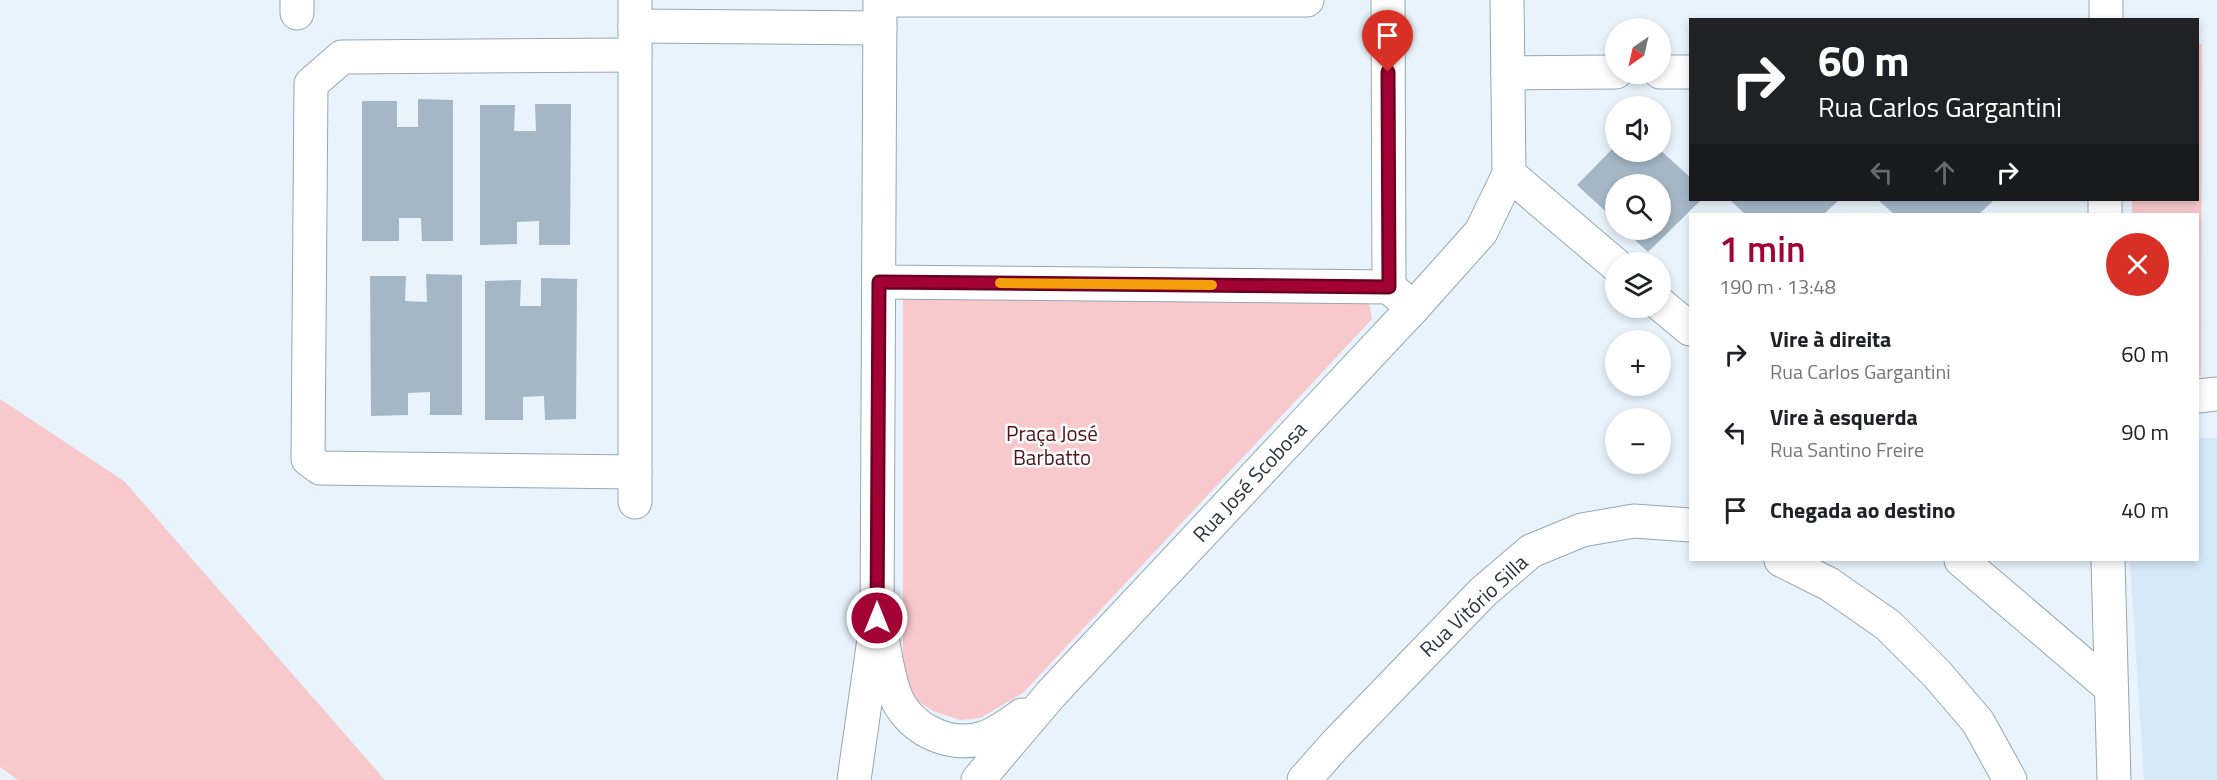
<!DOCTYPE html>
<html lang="pt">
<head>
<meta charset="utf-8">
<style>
	body { margin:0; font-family:"Titillium Web",sans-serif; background:#f6f6f6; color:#202124; height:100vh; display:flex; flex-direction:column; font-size:22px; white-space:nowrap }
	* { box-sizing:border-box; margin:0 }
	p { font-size:20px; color:#757577 }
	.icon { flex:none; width:33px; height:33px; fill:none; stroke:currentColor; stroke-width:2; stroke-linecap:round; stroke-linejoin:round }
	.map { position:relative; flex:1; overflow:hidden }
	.side { position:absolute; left:1689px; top:213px; width:510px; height:348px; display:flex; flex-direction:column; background:#fff; border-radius:0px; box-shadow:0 3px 9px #0003 }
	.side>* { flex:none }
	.banner { position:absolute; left:1689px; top:18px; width:510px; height:183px; border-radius:0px; box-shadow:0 3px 9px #0003; background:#202124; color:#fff; overflow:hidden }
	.needle { width:39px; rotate:214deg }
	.tools { position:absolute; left:1605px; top:18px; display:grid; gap:12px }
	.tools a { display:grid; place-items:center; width:66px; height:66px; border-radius:50%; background:#fff; box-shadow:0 3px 9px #0003; font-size:30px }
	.pin { position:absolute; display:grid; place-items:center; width:51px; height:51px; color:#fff; margin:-62px -26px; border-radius:50% 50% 50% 0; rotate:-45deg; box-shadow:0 0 6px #0007 }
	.pin .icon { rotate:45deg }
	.me { position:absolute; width:66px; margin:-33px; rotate:0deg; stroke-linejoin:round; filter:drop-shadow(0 0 4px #0008) }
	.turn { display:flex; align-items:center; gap:21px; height:126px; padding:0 30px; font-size:27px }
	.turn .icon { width:78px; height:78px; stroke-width:2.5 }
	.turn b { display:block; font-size:42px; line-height:51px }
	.lanes { display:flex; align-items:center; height:57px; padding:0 30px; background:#0003; justify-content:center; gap:30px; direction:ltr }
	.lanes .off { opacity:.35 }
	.round { display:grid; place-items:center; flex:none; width:63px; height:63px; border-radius:32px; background:#f6f6f6 }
	.headline { display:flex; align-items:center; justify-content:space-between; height:102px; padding:0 30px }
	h1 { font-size:36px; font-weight:600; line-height:45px; color:#a20234 }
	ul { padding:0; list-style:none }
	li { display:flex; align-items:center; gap:18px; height:78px; padding:0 30px }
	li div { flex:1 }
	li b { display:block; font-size:22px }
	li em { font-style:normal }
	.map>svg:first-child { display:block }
</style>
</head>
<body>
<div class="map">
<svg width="2217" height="780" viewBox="0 0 2217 780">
	<rect width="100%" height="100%" fill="#e8f3fc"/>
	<!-- built -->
	<polygon fill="#d5e9fa" points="2198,438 2217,438 2217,780 2144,780 2130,560 2198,560"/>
	<!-- green -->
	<g fill="#f8c9cc">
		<polygon points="2198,44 2202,44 2201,375 2198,375 2198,214 2132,214 2132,200 2198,200"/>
		<polygon points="903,293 1369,302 1372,319 1023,693 980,718 960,720 933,711 918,701 903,684"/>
		<polygon points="0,399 124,481 385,780 18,780 0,767"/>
	</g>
	<!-- building -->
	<g fill="#a5b7c6">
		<polygon points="418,99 453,100 453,241 422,241 421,218 399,218 399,241 362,241 362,101 397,101 397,127 418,127"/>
		<polygon points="535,104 571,104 570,245 539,245 539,221 517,222 517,244 480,245 480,105 515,105 514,131 536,131"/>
		<polygon points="1616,145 1616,152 1660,152 1660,150 1690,177 1690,200 1701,200 1648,252 1624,230 1660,230 1660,184 1616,184 1616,221 1577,185"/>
		<polygon points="1730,200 1839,200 1824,214 1745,214"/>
		<polygon points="1878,200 1994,200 1979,214 1894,214"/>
		<polygon points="426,274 462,275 462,415 430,415 430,392 408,393 408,415 371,416 370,276 406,276 405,301 427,302"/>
		<polygon points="541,278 577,279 576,419 545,420 544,396 523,397 523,420 485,420 485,281 521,280 520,306 541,306"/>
	</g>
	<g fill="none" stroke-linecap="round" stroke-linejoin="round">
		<defs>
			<g id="minor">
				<polyline points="635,0 635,502"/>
				<polyline points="880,0 1307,0"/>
				<polyline points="1388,0 1389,287"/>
				<polyline points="297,13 297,0"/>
				<polyline points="2106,20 2106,0"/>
				<polyline points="635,26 880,28"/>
				<polyline points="635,55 342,57 311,84 308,459 320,468 635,472"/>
				<polyline points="1660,72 1690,72"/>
				<polyline points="1508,73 1616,72"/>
				<polyline points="1509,174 1616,265"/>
				<polyline points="2105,214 2105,200"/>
				<polyline points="879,282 1389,287 1413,308"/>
				<polyline points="1660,304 1690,329"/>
				<polyline points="2198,396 2217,394"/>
				<polyline points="1781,560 1829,584 1888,625 1937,674 1978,722 2010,780"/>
				<polyline points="1961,560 2111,688"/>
				<polyline points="2108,560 2114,780"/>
				<path d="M882,637C885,655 888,674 894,692C906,727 947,749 983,738C997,734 1011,723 1022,715"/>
				<polyline points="854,780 877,618 880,0"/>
				<polyline points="978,780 1051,694 1413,308 1481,232 1509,174 1507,0"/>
				<polyline points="1304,780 1335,745 1483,592 1531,551 1582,530 1634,521 1690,525"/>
			</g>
		</defs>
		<!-- minor casing -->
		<use href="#minor" stroke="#95a7b6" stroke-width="35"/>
		<!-- minor -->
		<use href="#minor" stroke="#fff" stroke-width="33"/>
	</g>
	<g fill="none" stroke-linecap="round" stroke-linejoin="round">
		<defs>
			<polyline id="route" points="877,618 879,282 1389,287 1388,72"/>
		</defs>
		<!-- route casing -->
		<use href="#route" stroke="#690122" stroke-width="15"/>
		<!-- route -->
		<use href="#route" stroke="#a20234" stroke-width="10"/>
		<!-- slow -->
		<polyline stroke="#f59e0b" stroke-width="10" points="1000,283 1212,285"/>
	</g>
	<g text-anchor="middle" stroke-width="5" stroke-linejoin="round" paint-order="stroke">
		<!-- park labels -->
		<g font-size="21" fill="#4e151d" stroke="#fff">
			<text x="1052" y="441">Praça José<tspan x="1052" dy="24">Barbatto</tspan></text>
		</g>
		<!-- street labels -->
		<g font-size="21" fill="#2c333a" stroke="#fff">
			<text transform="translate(1250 482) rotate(-47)" y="7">Rua José Scobosa</text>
			<text transform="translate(1474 606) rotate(-43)" y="7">Rua Vitório Silla</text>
		</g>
	</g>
</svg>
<div class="tools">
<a><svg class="needle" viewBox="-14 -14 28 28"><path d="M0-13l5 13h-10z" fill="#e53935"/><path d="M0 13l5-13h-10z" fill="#757577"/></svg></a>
<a><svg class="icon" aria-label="sound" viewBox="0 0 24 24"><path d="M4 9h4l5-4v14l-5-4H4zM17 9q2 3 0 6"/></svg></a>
<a><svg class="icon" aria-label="search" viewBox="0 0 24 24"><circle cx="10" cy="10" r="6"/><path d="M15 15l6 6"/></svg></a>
<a><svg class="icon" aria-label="layers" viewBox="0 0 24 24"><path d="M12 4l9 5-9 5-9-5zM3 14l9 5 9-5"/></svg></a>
<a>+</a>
<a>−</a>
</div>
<div class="pin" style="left:1388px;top:72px;background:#d93025"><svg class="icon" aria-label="arrive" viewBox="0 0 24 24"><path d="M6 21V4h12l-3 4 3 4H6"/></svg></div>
<svg class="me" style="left:877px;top:618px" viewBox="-20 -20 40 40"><circle r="17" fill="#a20234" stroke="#fff" stroke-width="3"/><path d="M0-11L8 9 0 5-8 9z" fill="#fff"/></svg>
<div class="banner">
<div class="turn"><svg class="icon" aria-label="right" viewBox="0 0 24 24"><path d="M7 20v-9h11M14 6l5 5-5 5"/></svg><div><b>60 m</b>Rua Carlos Gargantini</div></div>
<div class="lanes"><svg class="icon off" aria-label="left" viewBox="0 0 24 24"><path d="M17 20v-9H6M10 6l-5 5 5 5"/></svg><svg class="icon off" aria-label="ahead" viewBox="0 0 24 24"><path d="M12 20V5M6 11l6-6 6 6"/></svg><svg class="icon" aria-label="right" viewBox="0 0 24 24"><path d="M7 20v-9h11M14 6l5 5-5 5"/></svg></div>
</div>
<section class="side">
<div class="headline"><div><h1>1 min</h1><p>190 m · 13:48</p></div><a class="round" style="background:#d93025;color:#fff"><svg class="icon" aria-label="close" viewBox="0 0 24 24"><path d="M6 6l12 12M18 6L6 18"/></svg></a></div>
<ul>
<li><svg class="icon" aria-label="right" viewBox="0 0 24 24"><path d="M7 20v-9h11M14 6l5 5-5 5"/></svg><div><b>Vire à direita</b><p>Rua Carlos Gargantini</p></div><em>60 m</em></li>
<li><svg class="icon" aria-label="left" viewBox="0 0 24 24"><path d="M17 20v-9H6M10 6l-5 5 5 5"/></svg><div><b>Vire à esquerda</b><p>Rua Santino Freire</p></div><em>90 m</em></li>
<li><svg class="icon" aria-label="arrive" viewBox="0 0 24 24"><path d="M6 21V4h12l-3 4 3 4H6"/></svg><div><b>Chegada ao destino</b></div><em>40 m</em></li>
</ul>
</section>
</div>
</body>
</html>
